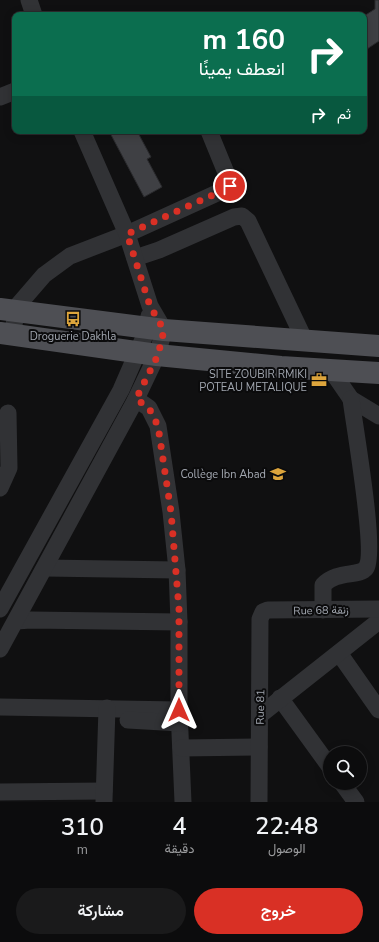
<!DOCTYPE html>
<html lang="ar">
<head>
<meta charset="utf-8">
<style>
	body { margin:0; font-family:"Nunito Sans",Vazirmatn,sans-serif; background:#1a1a1b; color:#f1f3f6; direction:rtl; height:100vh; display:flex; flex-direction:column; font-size:15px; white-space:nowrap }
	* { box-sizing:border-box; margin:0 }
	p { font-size:13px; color:#9a9b9d }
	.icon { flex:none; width:22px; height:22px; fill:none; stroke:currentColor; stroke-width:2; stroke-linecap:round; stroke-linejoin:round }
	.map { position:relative; height:802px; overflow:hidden; direction:ltr }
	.sheet { display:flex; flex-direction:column; background:#0c0c0d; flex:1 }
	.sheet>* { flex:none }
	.hud { position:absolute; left:12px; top:12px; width:355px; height:122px; border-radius:8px; box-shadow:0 2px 10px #0003,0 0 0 1px #2c2c2e; direction:rtl; background:#0b6e4f; color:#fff; overflow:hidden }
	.fabs { position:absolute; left:323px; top:746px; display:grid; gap:8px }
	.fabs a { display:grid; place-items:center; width:44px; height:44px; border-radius:50%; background:#0c0c0d; box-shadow:0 2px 10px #0003,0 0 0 1px #2c2c2e; font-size:20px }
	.pin { position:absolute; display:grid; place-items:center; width:34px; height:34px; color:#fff; margin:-17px; border:2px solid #fff; border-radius:50%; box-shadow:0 1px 4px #0007 }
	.me { position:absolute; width:44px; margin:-22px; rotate:0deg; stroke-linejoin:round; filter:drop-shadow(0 0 3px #0008) }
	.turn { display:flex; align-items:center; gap:14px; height:84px; padding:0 16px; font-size:18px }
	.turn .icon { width:52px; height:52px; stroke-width:2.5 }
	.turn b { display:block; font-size:28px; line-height:34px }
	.then { display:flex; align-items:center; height:38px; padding:0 16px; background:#0003; gap:8px; font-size:15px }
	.eta { display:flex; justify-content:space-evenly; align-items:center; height:68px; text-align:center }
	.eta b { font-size:24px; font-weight:600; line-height:28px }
	.primary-button { display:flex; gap:8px; margin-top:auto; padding:8px 16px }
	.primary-button a { flex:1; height:46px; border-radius:24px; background:#d93025; color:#fff; font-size:16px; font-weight:600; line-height:46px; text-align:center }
	.primary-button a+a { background:#1a1a1b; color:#f1f3f6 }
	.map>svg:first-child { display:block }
</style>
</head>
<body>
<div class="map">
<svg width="379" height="802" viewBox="0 0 379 802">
	<rect width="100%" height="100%" fill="#101011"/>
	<!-- building -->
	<g fill="#3f4044" stroke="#2a2a2d">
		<polygon points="375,0 379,0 379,41 364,51 364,16 375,9"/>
		<polygon points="109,131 137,131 151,157 147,159 162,187 144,197"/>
	</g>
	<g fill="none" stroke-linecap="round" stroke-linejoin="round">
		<!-- minor -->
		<g stroke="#313235" stroke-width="17">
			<polyline points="29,0 34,15"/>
			<polyline points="0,97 15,91"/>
			<polyline points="135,258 159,250 234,217 242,216 248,221 305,341"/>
			<polyline points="12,334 17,310 19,304 44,275 70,256 127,234 226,189 230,186 229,180 209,131"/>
			<polyline points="331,370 351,399 379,416"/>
			<polyline points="136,399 149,408 158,426 171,512 177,570 179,622 179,710 183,802"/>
			<polyline points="0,488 9,468 8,413"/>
			<polyline points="45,568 177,570"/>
			<polyline points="0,609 121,390 148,328 149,316"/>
			<path d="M323,610V585C337,570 359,577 366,568C377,553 354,424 351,399"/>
			<polyline points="16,621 31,620 179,622"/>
			<polyline points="0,649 136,399 157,355 164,330 150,306 127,234 82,131"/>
			<polyline points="339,653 379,710"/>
			<polyline points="280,698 330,767"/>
			<polyline points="0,707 179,710"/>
			<polyline points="260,715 379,621"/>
			<polyline points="128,720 180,723"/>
			<polyline points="181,748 259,747"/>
			<polyline points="342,783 356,802"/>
			<polyline points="0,792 104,791"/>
			<polyline points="104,801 107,708"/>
			<polyline points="259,802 260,619 263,612 268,610 379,609"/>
		</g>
		<!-- major -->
		<g stroke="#4e4f54" stroke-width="22">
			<polyline points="0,309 164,330 379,346"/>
			<polyline points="0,333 157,355 281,367 379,373"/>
		</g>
	</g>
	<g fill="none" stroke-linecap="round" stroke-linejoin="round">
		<!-- route -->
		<polyline stroke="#d93025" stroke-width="7" stroke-dasharray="0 12.6" points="179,710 179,609 171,512 158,426 149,408 136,399 158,355 164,330 150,306 127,234 226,189 230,186"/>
	</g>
	<!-- icons -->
	<defs>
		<symbol id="bus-bare" viewBox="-9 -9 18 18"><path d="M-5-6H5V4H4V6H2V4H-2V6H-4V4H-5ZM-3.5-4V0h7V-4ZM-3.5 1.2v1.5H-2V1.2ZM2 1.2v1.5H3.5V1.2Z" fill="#dda53c" stroke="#0b0b0c" stroke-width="2.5" paint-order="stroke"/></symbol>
		<symbol id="office-bare" viewBox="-9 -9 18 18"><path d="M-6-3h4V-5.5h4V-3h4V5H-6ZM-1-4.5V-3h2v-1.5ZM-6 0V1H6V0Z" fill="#dda53c" stroke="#0b0b0c" stroke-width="2.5" paint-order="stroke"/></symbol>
		<symbol id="school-bare" viewBox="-9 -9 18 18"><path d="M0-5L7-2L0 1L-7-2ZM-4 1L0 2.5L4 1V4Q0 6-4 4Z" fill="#dda53c" stroke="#0b0b0c" stroke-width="2.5" paint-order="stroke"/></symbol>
	</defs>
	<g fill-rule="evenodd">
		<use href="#bus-bare" x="62" y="308" width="22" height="22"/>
		<use href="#office-bare" x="308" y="369" width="22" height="22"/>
		<use href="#school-bare" x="267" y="463" width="22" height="22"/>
	</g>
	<g text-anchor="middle" stroke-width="4" stroke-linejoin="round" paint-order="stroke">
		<!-- poi labels -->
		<g font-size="11" fill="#a2a7b0" stroke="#0b0b0c" text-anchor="end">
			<text x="73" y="340" text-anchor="middle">Droguerie Dakhla</text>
			<text x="307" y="378">SITE ZOUBIR RMIKI<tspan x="307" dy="13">POTEAU METALIQUE</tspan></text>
			<text x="266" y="478">Collège Ibn Abad</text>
		</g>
		<!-- street labels -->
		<g font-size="11" fill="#a2a7b0" stroke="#0b0b0c">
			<text transform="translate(321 610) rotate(-1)" y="4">Rue 68 زنقة</text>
			<text transform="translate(260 707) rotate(-89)" y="4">Rue 81</text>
		</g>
	</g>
</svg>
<div class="fabs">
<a><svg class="icon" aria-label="search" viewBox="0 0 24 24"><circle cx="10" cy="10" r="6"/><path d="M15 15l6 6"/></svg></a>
</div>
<div class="pin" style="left:230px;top:186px;background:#d93025"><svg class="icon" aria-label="arrive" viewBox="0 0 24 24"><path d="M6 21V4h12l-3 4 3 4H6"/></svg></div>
<svg class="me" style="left:179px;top:710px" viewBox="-20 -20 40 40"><path d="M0-17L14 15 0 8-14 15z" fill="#d93025" stroke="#fff" stroke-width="4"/></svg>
<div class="hud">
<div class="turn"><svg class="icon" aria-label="right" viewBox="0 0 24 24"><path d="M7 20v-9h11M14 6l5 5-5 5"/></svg><div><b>160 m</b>انعطف يمينًا</div></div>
<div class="then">ثم<svg class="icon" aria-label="right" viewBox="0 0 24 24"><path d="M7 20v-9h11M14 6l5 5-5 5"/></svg></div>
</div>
</div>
<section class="sheet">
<div class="eta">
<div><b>22:48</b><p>الوصول</p></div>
<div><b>4</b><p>دقيقة</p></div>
<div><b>310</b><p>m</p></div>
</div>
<div class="primary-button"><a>خروج</a><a>مشاركة</a></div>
</section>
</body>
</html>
